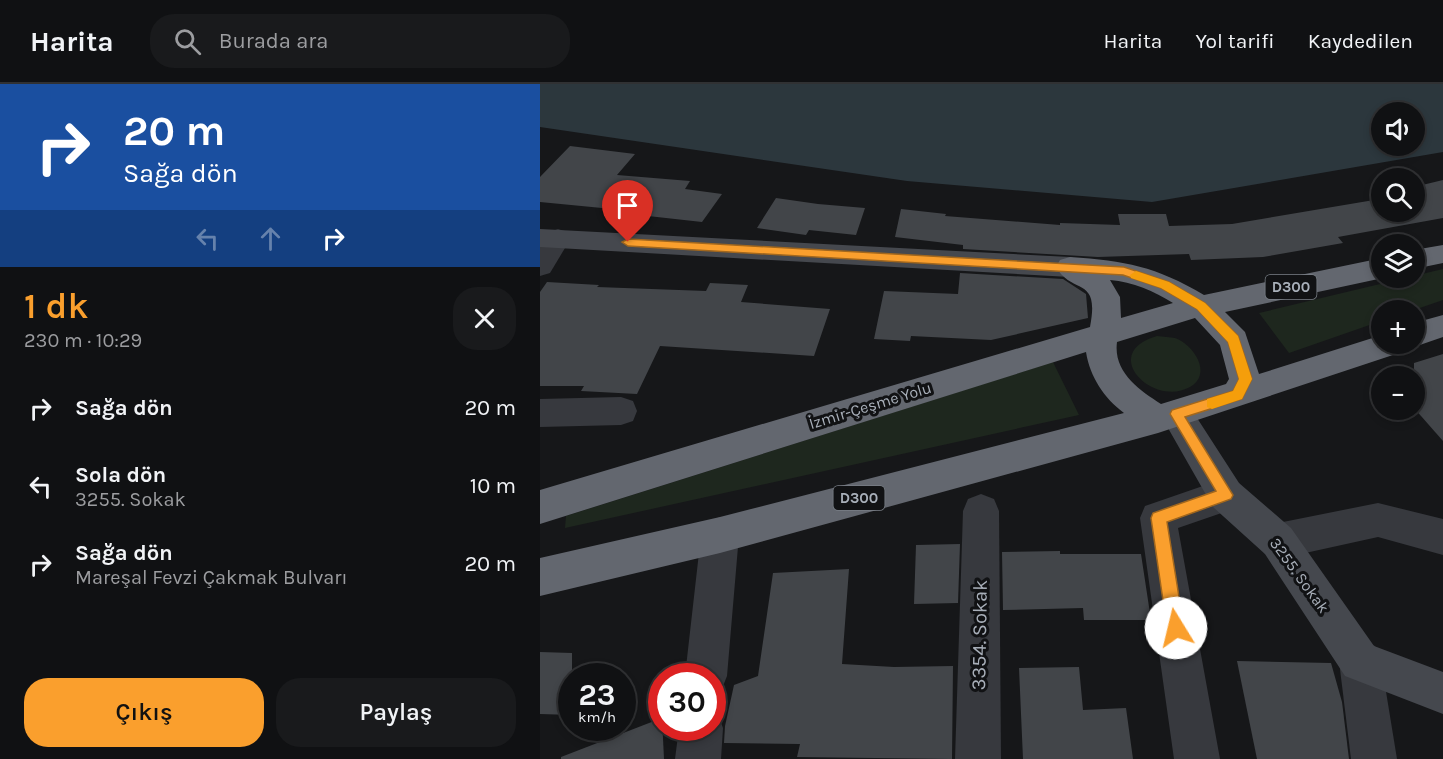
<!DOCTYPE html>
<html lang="tr">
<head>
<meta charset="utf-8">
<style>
	body { margin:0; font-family:Karla,sans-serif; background:#191a1c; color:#f1f3f6; height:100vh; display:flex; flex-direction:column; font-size:22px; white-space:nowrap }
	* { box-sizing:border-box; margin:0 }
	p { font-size:20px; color:#9c9da0 }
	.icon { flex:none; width:33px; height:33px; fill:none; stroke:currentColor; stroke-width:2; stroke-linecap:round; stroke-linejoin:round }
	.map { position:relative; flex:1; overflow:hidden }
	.details { display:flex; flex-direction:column; background:#101113; width:540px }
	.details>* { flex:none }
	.guide { background:#1a4fa0; color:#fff; overflow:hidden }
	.tools { position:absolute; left:831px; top:18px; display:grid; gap:12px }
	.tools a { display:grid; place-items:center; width:54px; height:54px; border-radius:50%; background:#101113; box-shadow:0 3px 9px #0003,0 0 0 2px #303133; font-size:30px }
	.speed { position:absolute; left:18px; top:579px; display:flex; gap:12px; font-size:30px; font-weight:700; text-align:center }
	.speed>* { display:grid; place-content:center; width:78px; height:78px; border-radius:50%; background:#101113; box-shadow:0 3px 9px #0003,0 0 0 2px #303133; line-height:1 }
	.speed small { font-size:15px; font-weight:400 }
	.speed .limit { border:9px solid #d22; background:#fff; color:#111 }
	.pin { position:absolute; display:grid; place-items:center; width:51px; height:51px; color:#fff; margin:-62px -26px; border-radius:50% 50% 50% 0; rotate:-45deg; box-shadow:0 0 6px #0007 }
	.pin .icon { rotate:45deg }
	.me { position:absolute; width:66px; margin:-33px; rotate:351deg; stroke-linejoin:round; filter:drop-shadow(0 0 4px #0008) }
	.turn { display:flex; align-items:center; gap:21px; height:126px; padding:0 24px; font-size:27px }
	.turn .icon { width:78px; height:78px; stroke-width:2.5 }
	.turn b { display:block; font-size:42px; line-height:51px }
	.lanes { display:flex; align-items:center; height:57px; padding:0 24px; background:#0003; justify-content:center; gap:30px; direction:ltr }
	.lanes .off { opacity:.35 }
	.round { display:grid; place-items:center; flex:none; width:63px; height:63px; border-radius:24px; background:#191a1c }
	.headline { display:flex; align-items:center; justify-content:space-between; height:102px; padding:0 24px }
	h1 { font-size:36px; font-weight:600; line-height:45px; color:#fa9f2d }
	.action { display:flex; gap:12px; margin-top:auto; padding:12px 24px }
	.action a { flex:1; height:69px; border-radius:24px; background:#fa9f2d; color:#111; font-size:24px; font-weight:600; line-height:69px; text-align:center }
	.action a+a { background:#191a1c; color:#f1f3f6 }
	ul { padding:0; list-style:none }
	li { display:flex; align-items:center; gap:18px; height:78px; padding:0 24px }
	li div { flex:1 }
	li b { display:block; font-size:22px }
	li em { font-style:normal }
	header { display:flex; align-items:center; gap:36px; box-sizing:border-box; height:84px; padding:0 30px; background:#101113; border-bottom:2px solid #303133 }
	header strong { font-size:28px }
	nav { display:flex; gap:33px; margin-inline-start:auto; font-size:21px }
	.search { width:420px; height:54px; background:#191a1c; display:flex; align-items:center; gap:15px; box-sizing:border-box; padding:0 21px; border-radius:24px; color:#9c9da0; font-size:22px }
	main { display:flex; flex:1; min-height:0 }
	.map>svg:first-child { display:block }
</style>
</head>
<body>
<header>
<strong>Harita</strong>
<div class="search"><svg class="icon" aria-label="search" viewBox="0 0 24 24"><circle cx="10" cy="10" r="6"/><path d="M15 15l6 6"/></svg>Burada ara</div>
<nav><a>Harita</a><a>Yol tarifi</a><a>Kaydedilen</a></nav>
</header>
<main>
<section class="details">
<div class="guide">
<div class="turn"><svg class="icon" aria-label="right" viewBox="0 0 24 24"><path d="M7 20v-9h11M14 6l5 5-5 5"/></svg><div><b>20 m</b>Sağa dön</div></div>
<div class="lanes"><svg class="icon off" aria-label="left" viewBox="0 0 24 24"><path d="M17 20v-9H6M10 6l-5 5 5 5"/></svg><svg class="icon off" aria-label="ahead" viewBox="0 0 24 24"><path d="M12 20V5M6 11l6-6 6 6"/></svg><svg class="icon" aria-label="right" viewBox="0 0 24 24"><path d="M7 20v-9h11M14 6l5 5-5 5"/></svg></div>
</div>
<div class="headline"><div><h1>1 dk</h1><p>230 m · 10:29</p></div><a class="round"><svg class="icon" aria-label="close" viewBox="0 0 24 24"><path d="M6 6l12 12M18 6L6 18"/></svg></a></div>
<ul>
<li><svg class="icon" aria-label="right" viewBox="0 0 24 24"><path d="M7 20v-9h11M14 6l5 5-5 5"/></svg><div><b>Sağa dön</b></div><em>20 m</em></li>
<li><svg class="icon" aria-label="left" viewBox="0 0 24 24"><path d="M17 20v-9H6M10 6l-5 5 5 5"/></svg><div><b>Sola dön</b><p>3255. Sokak</p></div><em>10 m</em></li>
<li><svg class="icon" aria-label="right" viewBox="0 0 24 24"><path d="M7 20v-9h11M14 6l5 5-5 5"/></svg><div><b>Sağa dön</b><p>Mareşal Fevzi Çakmak Bulvarı</p></div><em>20 m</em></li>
</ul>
<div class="action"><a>Çıkış</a><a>Paylaş</a></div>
</section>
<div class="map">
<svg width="903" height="675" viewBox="0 0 903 675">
	<rect width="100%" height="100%" fill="#161719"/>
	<!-- green -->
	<g fill="#1e271e">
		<polygon points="903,185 903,216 874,226 842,226 841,237 749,269 719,229"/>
		<path d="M617,252C623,253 630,253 635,254C654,261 673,290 650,303C613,324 558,269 617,252Z"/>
		<polygon points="513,278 539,331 25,444 26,432"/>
	</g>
	<!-- water -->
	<path fill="#2c373d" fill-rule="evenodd" d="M0,0H903V68L612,118L367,97L0,43ZM842,28H874V62H842Z"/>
	<!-- building -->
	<g fill="#424549">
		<polygon points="30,62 95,70 77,91 150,97 145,105 182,110 162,138 90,130 93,127 0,118 0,93"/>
		<polygon points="903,96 903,134 798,153 803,159 723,173 651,176 649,170 558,173 423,165 423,161 355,153 361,125 406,130 405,132 520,141 520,139 580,141 578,130 626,130 629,142 692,140 834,116 831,113 842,110 842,128 874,128 874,103"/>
		<polygon points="236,114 278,120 325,124 316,151 269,146 266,151 217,144"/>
		<polygon points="420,189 523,195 546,210 548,234 451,256 371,252 370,257 334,255 344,207 418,210"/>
		<polygon points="7,198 59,201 57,203 166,207 170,199 208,201 201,218 290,225 274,272 120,262 97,310 41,307 44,302 0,302 0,208"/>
		<polygon points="903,270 903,357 874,324 874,279"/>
		<polygon points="420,460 418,519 374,520 376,461"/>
		<polygon points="520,467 520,470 601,470 611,536 544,536 543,524 463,526 462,468"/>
		<polygon points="309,485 302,580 354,583 413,582 412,675 257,673 260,660 184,659 185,642 194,601 218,592 233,489"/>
		<polygon points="0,568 32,569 32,631 0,630"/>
		<polygon points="697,577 791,579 802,618 809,675 717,675"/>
		<polygon points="539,583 543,626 586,624 593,675 483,675 479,584"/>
		<polygon points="122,634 124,675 21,675 21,673"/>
	</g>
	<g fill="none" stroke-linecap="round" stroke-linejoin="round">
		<!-- street -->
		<g fill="#37393e" fill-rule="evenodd">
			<polygon points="18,145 27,148 31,154 10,189 0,192 0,161 9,148"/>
			<polygon points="81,313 93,317 97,327 93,337 81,341 0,343 0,315"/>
			<polygon points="686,394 699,399 704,411 699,423 638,444 680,675 634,675 600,434 605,422"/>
			<polygon points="441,410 454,415 459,427 461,675 415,675 423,427 428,415"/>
			<polygon points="838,419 903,435 903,471 838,453 738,475 725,470 719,457 725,444 738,439"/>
			<polygon points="180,433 193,438 199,451 187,592 181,607 172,610 172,592 145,592 161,451 167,438"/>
			<polygon points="820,556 835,562 841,577 857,675 811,675 799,577 805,562"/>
			<polygon points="172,627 177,628 183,644 181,675 135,675 139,644 172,644"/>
		</g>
		<!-- secondary -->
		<g fill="#45484e" fill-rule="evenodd">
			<polygon points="0,145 530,173 540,176 544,183 540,190 530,193 0,163"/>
			<polygon points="636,316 648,320 699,399 751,444 834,562 903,588 903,630 805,592 725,470 673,423 620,330 624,320"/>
		</g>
		<!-- highway -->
		<g fill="#63676f" fill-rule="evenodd">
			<polygon points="903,161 903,179 874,185 874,166"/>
			<path d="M530,173C586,177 615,182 664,211L842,174L843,194L685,228L705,248L719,290L842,251V260H874V239L903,231V253L874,263L866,260L862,268L618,349L180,469L0,512V474L180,433L584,329C564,314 550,293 546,268L0,440V406L550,243C560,191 533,212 516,183L520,176ZM570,196C593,198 614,207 633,219L581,234L580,213ZM655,234L680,261L689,295L686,300L621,320C599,306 573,288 577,258Z"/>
		</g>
	</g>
	<!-- route -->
	<polygon fill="#fa9f2d" stroke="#a2671d" stroke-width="1.5" points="88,155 584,183 629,198 665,219 698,252 712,295 702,315 645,333 693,411 691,415 627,438 644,544 642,550 636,552 630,550 627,544 611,434 613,429 676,407 630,330 632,326 693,307 699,295 688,258 657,225 621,204 583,191 88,162 82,158"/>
	<!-- slow -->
	<polygon fill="#f59e0b" points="596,187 629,198 665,219 698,252 712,295 702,315 672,325 667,323 667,315 693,307 699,295 688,258 657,225 621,204 591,194 590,191"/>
	<g text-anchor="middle" stroke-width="6" stroke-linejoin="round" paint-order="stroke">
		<!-- shield labels -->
		<g fill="#111214" stroke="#7b8088" stroke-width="1.5">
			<rect x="725.5" y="191" width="51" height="24" rx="4.5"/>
			<rect x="293.5" y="402" width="51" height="24" rx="4.5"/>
		</g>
		<g font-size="15" font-weight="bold" fill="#a8afb9">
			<text x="751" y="208">D300</text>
			<text x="319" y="419">D300</text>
		</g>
		<!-- street labels -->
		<g font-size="16" fill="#a8afb9" stroke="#111214">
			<text transform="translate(330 321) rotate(-17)" y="6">İzmir-Çeşme Yolu</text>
			<text transform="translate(760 491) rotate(54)" y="6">3255. Sokak</text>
		</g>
		<!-- near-street labels -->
		<g font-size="20" fill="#a8afb9" stroke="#111214">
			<text transform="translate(439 551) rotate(-89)" y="7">3354. Sokak</text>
		</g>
	</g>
</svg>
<div class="tools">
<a><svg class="icon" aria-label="sound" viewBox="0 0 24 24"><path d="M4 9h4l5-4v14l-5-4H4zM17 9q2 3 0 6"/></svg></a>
<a><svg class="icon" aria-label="search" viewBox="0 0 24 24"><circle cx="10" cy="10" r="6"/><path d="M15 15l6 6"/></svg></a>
<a><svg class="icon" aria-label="layers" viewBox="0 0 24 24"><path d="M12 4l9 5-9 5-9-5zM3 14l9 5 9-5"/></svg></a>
<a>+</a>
<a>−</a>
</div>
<div class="speed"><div>23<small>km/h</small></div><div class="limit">30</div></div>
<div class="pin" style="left:88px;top:158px;background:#d93025"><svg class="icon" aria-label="arrive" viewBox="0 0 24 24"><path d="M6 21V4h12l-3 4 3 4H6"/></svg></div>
<svg class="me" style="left:636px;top:544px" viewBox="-20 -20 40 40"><circle r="19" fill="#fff"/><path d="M0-13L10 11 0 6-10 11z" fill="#fa9f2d"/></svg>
</div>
</main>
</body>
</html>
